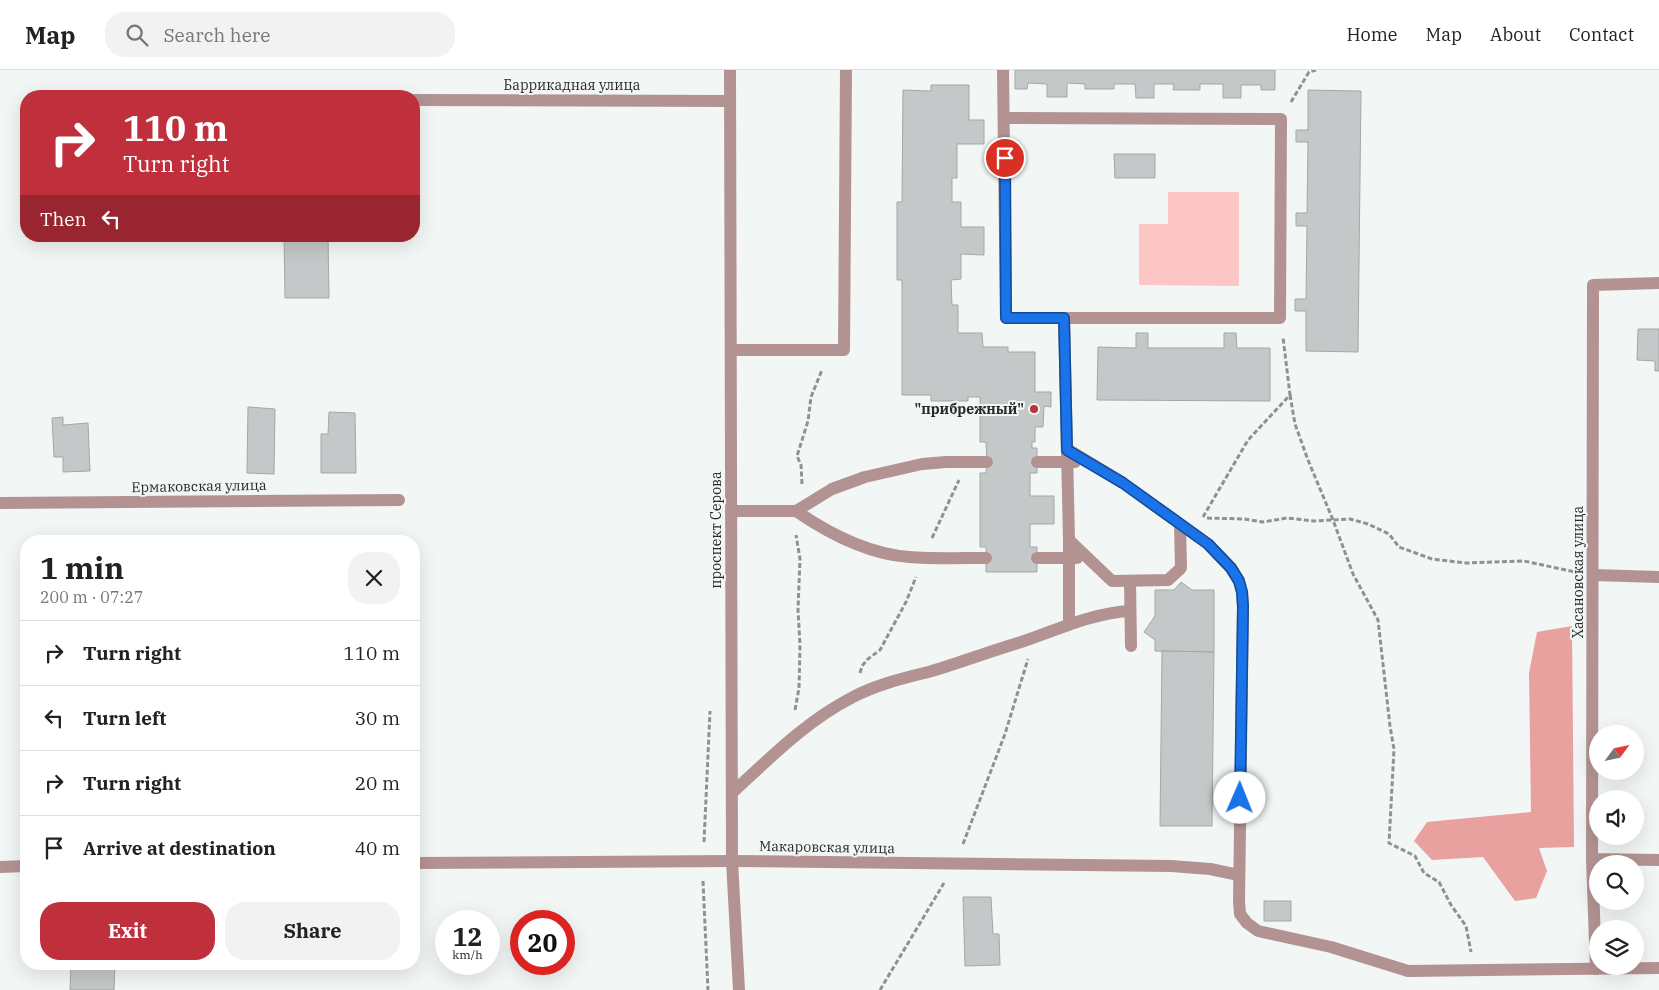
<!DOCTYPE html>
<html lang="en">
<head>
<meta charset="utf-8">
<style>
	body { margin:0; font-family:"IBM Plex Serif",serif; background:#f2f2f2; color:#222; height:100vh; display:flex; flex-direction:column; font-size:19px; white-space:nowrap }
	* { box-sizing:border-box; margin:0 }
	p { font-size:16px; color:#767676 }
	.icon { flex:none; width:28px; height:28px; fill:none; stroke:currentColor; stroke-width:2; stroke-linecap:round; stroke-linejoin:round }
	.map { position:relative; flex:1; overflow:hidden }
	.drawer { position:absolute; left:20px; top:465px; width:400px; height:435px; display:flex; flex-direction:column; background:#fff; border-radius:20px; box-shadow:0 5px 20px #0002 }
	.drawer>* { flex:none }
	.hud { position:absolute; left:20px; top:20px; width:400px; height:152px; border-radius:20px; box-shadow:0 5px 20px #0002; background:#c02f3c; color:#fff; overflow:hidden }
	.needle { width:32px; rotate:57deg }
	.fabs { position:absolute; left:1589px; top:655px; display:grid; gap:10px }
	.fabs a { display:grid; place-items:center; width:55px; height:55px; border-radius:50%; background:#fff; box-shadow:0 5px 20px #0002; font-size:25px }
	.speed { position:absolute; left:435px; top:840px; display:flex; gap:10px; font-size:25px; font-weight:700; text-align:center }
	.speed>* { display:grid; place-content:center; width:65px; height:65px; border-radius:50%; background:#fff; box-shadow:0 5px 20px #0002; line-height:1 }
	.speed small { font-size:12px; font-weight:400 }
	.speed .limit { border:8px solid #d22; background:#fff; color:#111 }
	.pin { position:absolute; display:grid; place-items:center; width:42px; height:42px; color:#fff; margin:-21px; border:2px solid #fff; border-radius:50%; box-shadow:0 1px 5px #0007 }
	.me { position:absolute; width:55px; margin:-28px; rotate:1deg; stroke-linejoin:round; filter:drop-shadow(0 0 4px #0008) }
	.turn { display:flex; align-items:center; gap:18px; height:105px; padding:0 20px; font-size:22px }
	.turn .icon { width:65px; height:65px; stroke-width:2.5 }
	.turn b { display:block; font-size:35px; line-height:42px }
	.then { display:flex; align-items:center; height:48px; padding:0 20px; background:#0003; gap:10px; font-size:19px }
	.round { display:grid; place-items:center; flex:none; width:52px; height:52px; border-radius:20px; background:#f2f2f2 }
	.head { display:flex; align-items:center; justify-content:space-between; height:85px; padding:0 20px }
	h1 { font-size:30px; font-weight:800; line-height:38px }
	.button { display:flex; gap:10px; margin-top:auto; padding:10px 20px }
	.button a { flex:1; height:58px; border-radius:20px; background:#c02f3c; color:#fff; font-size:20px; font-weight:800; line-height:58px; text-align:center }
	.button a+a { background:#f2f2f2; color:#222 }
	ul { padding:0; list-style:none }
	li { display:flex; align-items:center; gap:15px; height:65px; padding:0 20px; border-top:1px solid #e0e0e0 }
	li div { flex:1 }
	li b { display:block; font-size:19px }
	li em { font-style:normal }
	header { display:flex; align-items:center; gap:30px; box-sizing:border-box; height:70px; padding:0 25px; background:#fff; border-bottom:1px solid #e0e0e0 }
	header strong { font-size:24px }
	nav { display:flex; gap:28px; margin-inline-start:auto; font-size:18px }
	.search { width:350px; height:45px; background:#f2f2f2; display:flex; align-items:center; gap:12px; box-sizing:border-box; padding:0 18px; border-radius:20px; color:#767676; font-size:19px }
	.map>svg:first-child { display:block }
</style>
</head>
<body>
<header>
<strong>Map</strong>
<div class="search"><svg class="icon" aria-label="search" viewBox="0 0 24 24"><circle cx="10" cy="10" r="6"/><path d="M15 15l6 6"/></svg>Search here</div>
<nav><a>Home</a><a>Map</a><a>About</a><a>Contact</a></nav>
</header>
<div class="map">
<svg width="1659" height="920" viewBox="0 0 1659 920">
	<rect width="100%" height="100%" fill="#f2f6f5"/>
	<!-- green -->
	<polygon fill="#fbc6c3" points="1168,122 1239,122 1239,216 1139,215 1139,154 1168,154"/>
	<!-- forest -->
	<polygon fill="#e8a19e" points="1572,556 1574,777 1539,778 1547,801 1536,828 1515,831 1483,787 1432,790 1414,771 1427,752 1531,742 1529,603 1537,562"/>
	<!-- building -->
	<g fill="#c5c8c8" stroke="#a3a7a6">
		<polygon points="1015,0 1275,0 1275,20 1261,20 1261,15 1241,15 1241,28 1223,28 1223,14 1200,14 1200,20 1173,20 1174,14 1154,14 1154,28 1136,28 1135,14 1114,14 1114,19 1085,19 1085,14 1067,13 1067,27 1047,27 1047,14 1028,13 1027,19 1015,19"/>
		<polygon points="931,15 969,15 969,50 984,50 984,74 957,74 957,108 952,108 952,132 961,132 961,157 984,157 984,185 961,184 961,209 951,210 952,235 958,235 958,263 982,263 983,277 1008,277 1008,282 1035,282 1035,322 1051,322 1051,337 1044,336 1043,357 1035,357 1035,372 1032,372 1032,378 1037,378 1037,403 1030,403 1030,426 1054,426 1054,454 1030,454 1030,477 1037,477 1037,502 986,502 986,477 980,477 980,403 986,403 987,392 986,372 980,372 980,327 968,327 968,331 931,331 931,325 902,325 902,210 897,210 897,132 902,132 903,20 931,21"/>
		<polygon points="1308,20 1361,21 1358,282 1306,281 1306,241 1295,241 1295,229 1306,229 1307,156 1296,156 1296,143 1307,143 1308,72 1296,72 1296,60 1308,60"/>
		<polygon points="1114,84 1155,84 1155,108 1115,108"/>
		<polygon points="284,166 328,166 329,228 285,228"/>
		<polygon points="1638,259 1659,259 1659,301 1655,301 1655,291 1637,290"/>
		<polygon points="1136,263 1148,263 1148,278 1224,278 1224,263 1236,263 1237,278 1270,278 1270,331 1097,330 1098,277 1136,278"/>
		<polygon points="248,337 275,339 274,404 247,403"/>
		<polygon points="329,342 355,343 356,403 321,403 321,364 328,364"/>
		<polygon points="63,347 63,355 88,353 90,401 63,402 63,387 54,387 52,348"/>
		<polygon points="130,466 161,467 160,471 130,471"/>
		<polygon points="1181,512 1192,520 1214,520 1214,582 1155,581 1155,570 1144,562 1155,546 1155,520 1174,520"/>
		<polygon points="1162,581 1214,582 1212,756 1160,756"/>
		<polygon points="963,827 991,827 993,864 999,864 1000,895 965,896"/>
		<rect x="1264" y="831" width="27" height="20"/>
		<polygon points="71,894 115,894 114,920 70,920"/>
	</g>
	<g fill="none" stroke-linecap="round" stroke-linejoin="round">
		<!-- path -->
		<g stroke="#8f9291" stroke-width="3" stroke-dasharray="5 2.5" stroke-linecap="butt">
			<polyline points="1291,32 1309,2 1316,0"/>
			<polyline points="1290,325 1295,354 1308,390 1333,450 1353,504 1378,550 1390,656 1394,679 1389,773 1415,786 1424,803 1439,812 1451,835 1466,856 1471,882"/>
			<polyline points="802,414 801,395 797,386 808,351 811,327 822,300"/>
			<polyline points="1203,447 1248,370 1290,325 1283,267"/>
			<polyline points="1207,448 1244,449 1263,452 1287,448 1314,451 1350,449 1368,454 1389,464 1399,477 1432,489 1466,493 1524,491 1575,502"/>
			<polyline points="932,468 959,410"/>
			<polyline points="860,603 862,596 868,589 880,580 906,532 916,507"/>
			<polyline points="795,640 799,618 800,575 798,540 800,489 796,465"/>
			<polyline points="704,772 710,641"/>
			<polyline points="963,774 1005,664 1028,589"/>
			<polyline points="703,811 708,920"/>
			<polyline points="880,920 944,813"/>
		</g>
		<!-- service -->
		<g stroke="#b39392" stroke-width="12">
			<polyline points="1003,0 1006,248 1280,248 1281,49 1005,48"/>
			<polyline points="1064,248 1069,470 1069,554"/>
			<polyline points="731,280 844,280 846,0"/>
			<polyline points="1067,379 1123,413 1208,474 1231,498 1239,511 1242,522 1243,537 1239,831 1240,844 1247,853 1258,861 1331,877 1408,901 1659,898"/>
			<polyline points="1037,392 1075,392"/>
			<polyline points="731,441 796,441 832,419 865,407 922,394 946,392 987,392"/>
			<path d="M796,441C828,463 869,484 909,487C934,489 961,488 986,488"/>
			<polyline points="1069,470 1112,511 1168,510 1181,498 1180,454"/>
			<polyline points="1037,488 1077,488"/>
			<polyline points="1130,511 1131,576"/>
			<path d="M732,723C770,688 806,651 853,627C877,614 905,608 932,601C961,592 989,582 1018,573C1055,561 1091,543 1130,541"/>
			<polyline points="1592,789 1596,899"/>
			<polyline points="732,791 1171,796 1210,799 1239,805"/>
		</g>
		<!-- minor -->
		<g stroke="#b39392" stroke-width="12">
			<polyline points="730,0 732,791 739,920"/>
			<polyline points="414,30 730,31"/>
			<polyline points="1659,213 1593,215 1592,789 1659,790"/>
			<polyline points="0,433 399,430"/>
			<polyline points="1593,505 1659,507"/>
			<polyline points="414,793 732,791"/>
			<polyline points="0,797 26,796"/>
		</g>
	</g>
	<g fill="none" stroke-linecap="round" stroke-linejoin="round">
		<defs>
			<polyline id="route" points="1005,88 1006,248 1064,248 1067,380 1123,413 1208,474 1231,498 1239,511 1242,522 1243,536 1240,728"/>
		</defs>
		<!-- route casing -->
		<use href="#route" stroke="#114b97" stroke-width="12"/>
		<!-- route -->
		<use href="#route" stroke="#1a73e8" stroke-width="9"/>
	</g>
	<!-- markers -->
	<circle fill="#c02f3c" stroke="#f2f6f5" stroke-width="2" cx="1034" cy="339" r="5"/>
	<g text-anchor="middle" stroke-width="4" stroke-linejoin="round" paint-order="stroke">
		<!-- street labels -->
		<g font-size="14" fill="#282a29" stroke="#f2f6f5">
			<text x="572" y="20">Баррикадная улица</text>
			<text transform="translate(199 416) rotate(-1)" y="5">Ермаковская улица</text>
			<text transform="translate(716 460) rotate(-90)" y="5">проспект Серова</text>
			<text transform="translate(1578 502) rotate(-90)" y="5">Хасановская улица</text>
			<text transform="translate(827 777) rotate(1)" y="5">Макаровская улица</text>
		</g>
		<!-- poi labels -->
		<g font-size="14" font-weight="bold" fill="#282a29" stroke="#f2f6f5" text-anchor="end">
			<text x="1024" y="344">"прибрежный"</text>
		</g>
	</g>
</svg>
<div class="fabs">
<a><svg class="needle" viewBox="-14 -14 28 28"><path d="M0-13l5 13h-10z" fill="#e53935"/><path d="M0 13l5-13h-10z" fill="#767676"/></svg></a>
<a><svg class="icon" aria-label="sound" viewBox="0 0 24 24"><path d="M4 9h4l5-4v14l-5-4H4zM17 9q2 3 0 6"/></svg></a>
<a><svg class="icon" aria-label="search" viewBox="0 0 24 24"><circle cx="10" cy="10" r="6"/><path d="M15 15l6 6"/></svg></a>
<a><svg class="icon" aria-label="layers" viewBox="0 0 24 24"><path d="M12 4l9 5-9 5-9-5zM3 14l9 5 9-5"/></svg></a>
</div>
<div class="speed"><div>12<small>km/h</small></div><div class="limit">20</div></div>
<div class="pin" style="left:1005px;top:88px;background:#d93025"><svg class="icon" aria-label="arrive" viewBox="0 0 24 24"><path d="M6 21V4h12l-3 4 3 4H6"/></svg></div>
<svg class="me" style="left:1240px;top:728px" viewBox="-20 -20 40 40"><circle r="19" fill="#fff"/><path d="M0-13L10 11 0 6-10 11z" fill="#1a73e8"/></svg>
<div class="hud">
<div class="turn"><svg class="icon" aria-label="right" viewBox="0 0 24 24"><path d="M7 20v-9h11M14 6l5 5-5 5"/></svg><div><b>110 m</b>Turn right</div></div>
<div class="then">Then<svg class="icon" aria-label="left" viewBox="0 0 24 24"><path d="M17 20v-9H6M10 6l-5 5 5 5"/></svg></div>
</div>
<section class="drawer">
<div class="head"><div><h1>1 min</h1><p>200 m · 07:27</p></div><a class="round"><svg class="icon" aria-label="close" viewBox="0 0 24 24"><path d="M6 6l12 12M18 6L6 18"/></svg></a></div>
<ul>
<li><svg class="icon" aria-label="right" viewBox="0 0 24 24"><path d="M7 20v-9h11M14 6l5 5-5 5"/></svg><div><b>Turn right</b></div><em>110 m</em></li>
<li><svg class="icon" aria-label="left" viewBox="0 0 24 24"><path d="M17 20v-9H6M10 6l-5 5 5 5"/></svg><div><b>Turn left</b></div><em>30 m</em></li>
<li><svg class="icon" aria-label="right" viewBox="0 0 24 24"><path d="M7 20v-9h11M14 6l5 5-5 5"/></svg><div><b>Turn right</b></div><em>20 m</em></li>
<li><svg class="icon" aria-label="arrive" viewBox="0 0 24 24"><path d="M6 21V4h12l-3 4 3 4H6"/></svg><div><b>Arrive at destination</b></div><em>40 m</em></li>
</ul>
<div class="button"><a>Exit</a><a>Share</a></div>
</section>
</div>
</body>
</html>
